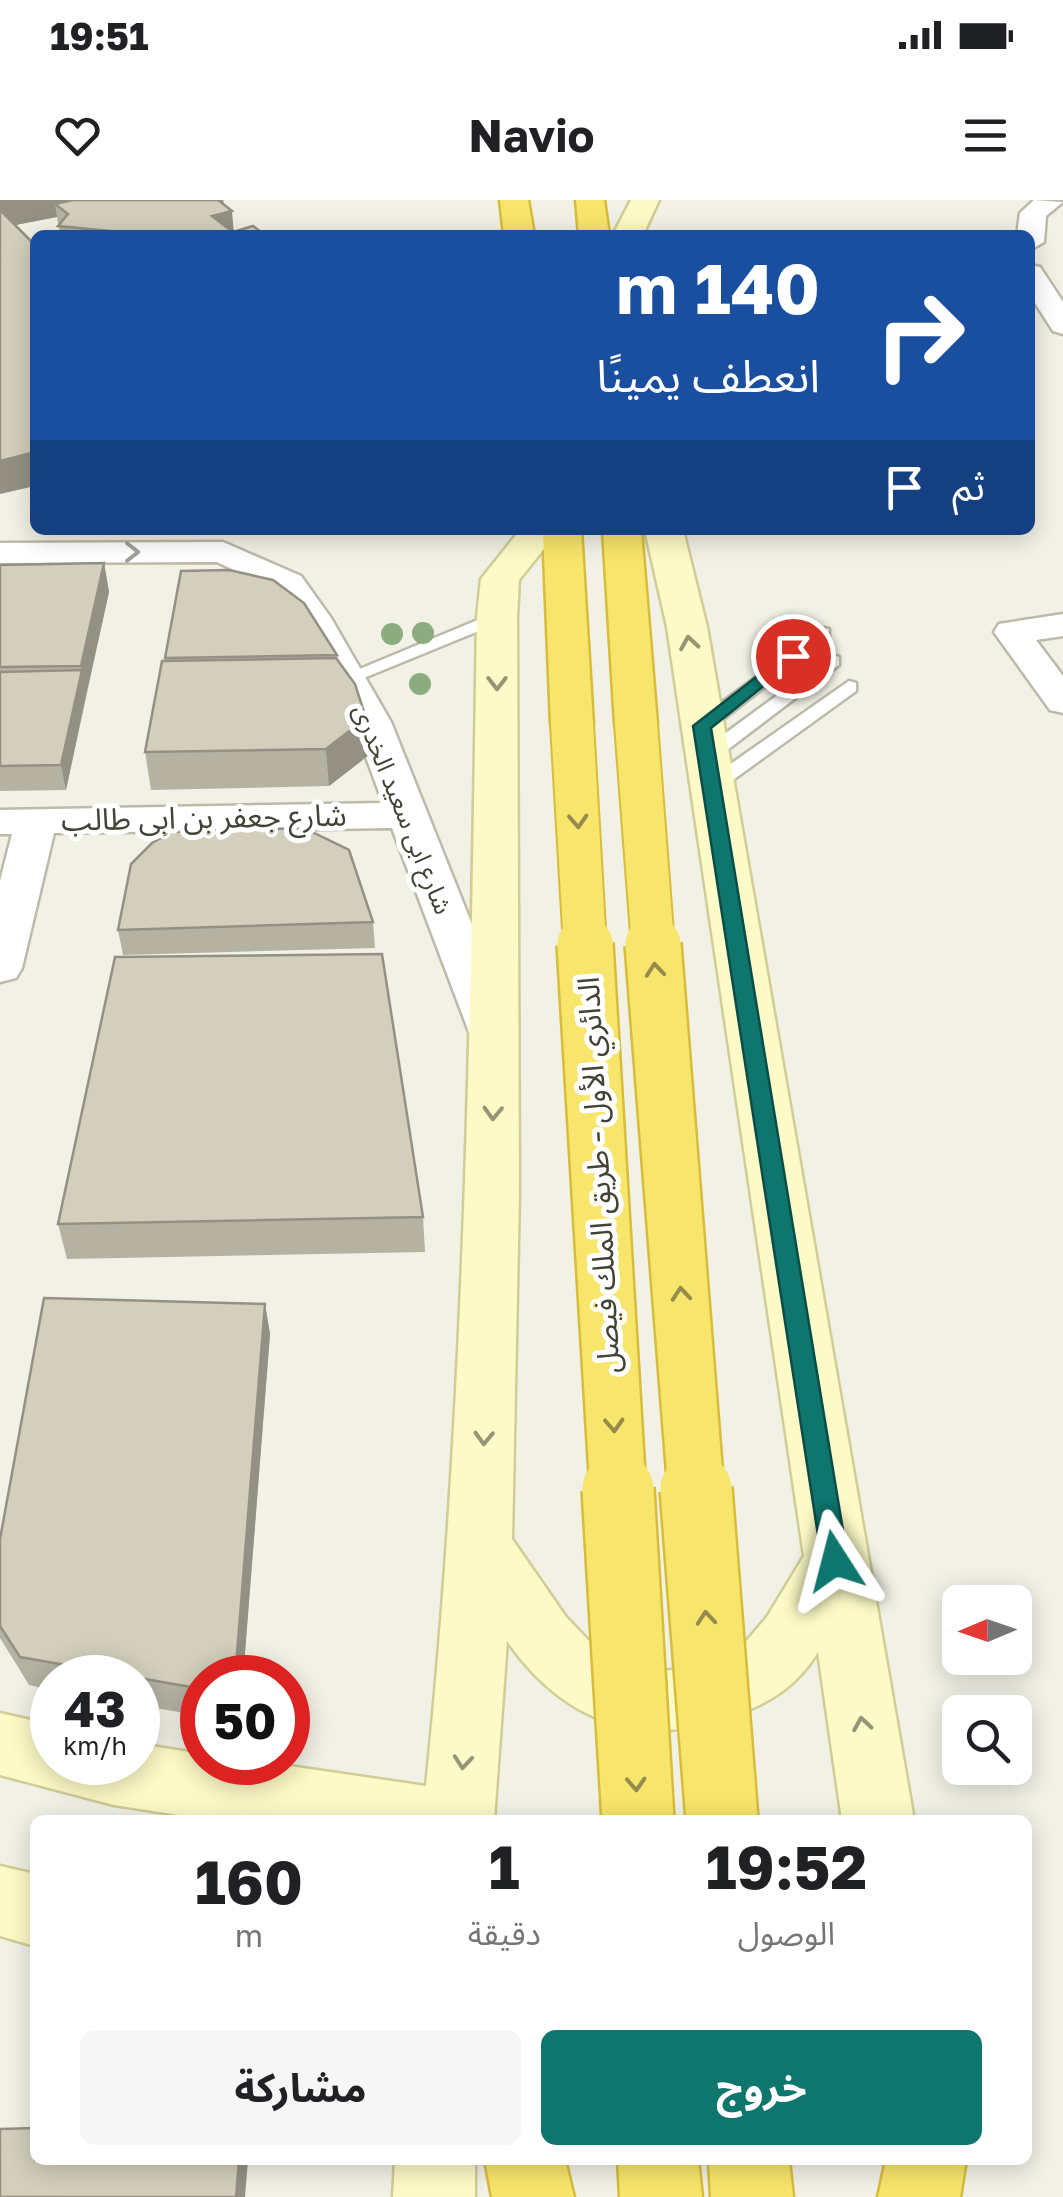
<!DOCTYPE html>
<html lang="ar">
<head>
<meta charset="utf-8">
<style>
	body { margin:0; font-family:"Golos Text","Noto Sans Arabic",sans-serif; background:#f6f6f6; color:#202124; direction:rtl; height:100vh; display:flex; flex-direction:column; font-size:38px; white-space:nowrap }
	* { box-sizing:border-box; margin:0 }
	p { font-size:32px; color:#757577 }
	.icon { flex:none; width:55px; height:55px; fill:none; stroke:currentColor; stroke-width:2; stroke-linecap:round; stroke-linejoin:round }
	.map { position:relative; flex:1; overflow:hidden; direction:ltr }
	.details { position:absolute; left:30px; top:1615px; width:1002px; height:350px; display:flex; flex-direction:column; background:#fff; border-radius:15px; box-shadow:0 5px 25px #0003; direction:rtl }
	.details>* { flex:none }
	.top-card { position:absolute; left:30px; top:30px; width:1005px; height:305px; border-radius:15px; box-shadow:0 5px 25px #0003; direction:rtl; background:#1a4fa0; color:#fff; overflow:hidden }
	.needle { width:65px; rotate:268deg }
	.tools { position:absolute; left:942px; top:1385px; display:grid; gap:20px }
	.tools a { display:grid; place-items:center; width:90px; height:90px; border-radius:15px; background:#fff; box-shadow:0 5px 25px #0003; font-size:50px }
	.speed { position:absolute; left:30px; top:1455px; display:flex; gap:20px; font-size:50px; font-weight:700; text-align:center }
	.speed>* { display:grid; place-content:center; width:130px; height:130px; border-radius:50%; background:#fff; box-shadow:0 5px 25px #0003; line-height:1 }
	.speed small { font-size:25px; font-weight:400 }
	.speed .limit { border:15px solid #d22; background:#fff; color:#111 }
	.pin { position:absolute; display:grid; place-items:center; width:85px; height:85px; color:#fff; margin:-42px; border:5px solid #fff; border-radius:50%; box-shadow:0 2px 10px #0007 }
	.me { position:absolute; width:110px; margin:-55px; rotate:351deg; stroke-linejoin:round; filter:drop-shadow(0 0 8px #0008) }
	.turn { display:flex; align-items:center; gap:35px; height:210px; padding:0 50px; font-size:45px }
	.turn .icon { width:130px; height:130px; stroke-width:2.5 }
	.turn b { display:block; font-size:70px; line-height:85px }
	.then { display:flex; align-items:center; height:95px; padding:0 50px; background:#0003; gap:20px; font-size:38px }
	.eta { display:flex; justify-content:space-evenly; align-items:center; height:170px; text-align:center }
	.eta b { font-size:60px; font-weight:700; line-height:70px }
	.primary-button { display:flex; gap:20px; margin-top:auto; padding:20px 50px }
	.primary-button a { flex:1; height:115px; border-radius:15px; background:#0f766e; color:#fff; font-size:40px; font-weight:700; line-height:115px; text-align:center }
	.primary-button a+a { background:#f6f6f6; color:#202124 }
	.status { display:flex; justify-content:space-between; align-items:center; height:70px; padding:0 50px; background:#fff; direction:ltr }
	.status svg { height:28px; fill:currentColor }
	header { display:flex; justify-content:space-between; align-items:center; height:130px; padding:0 50px; background:#fff; font-size:45px; font-weight:700 }
	.map>svg:first-child { display:block }
</style>
</head>
<body>
<div class="status"><b>19:51</b><svg viewBox="0 0 49 12"><path d="M0 12V9h3v3zM5 12V6h3v6zM10 12V3h3v9zM15 12V0h3v12zM26 1h20v11H26zM47 4h2v5h-2z"/></svg></div>
<header><svg class="icon" aria-label="menu" viewBox="0 0 24 24"><path d="M4 6h16M4 12h16M4 18h16"/></svg>Navio<svg class="icon" aria-label="heart" viewBox="0 0 24 24"><path d="M12 20l-8-8c-3-5 5-10 8-4 3-6 11-1 8 4z"/></svg></header>
<div class="map">
<svg width="1063" height="1997" viewBox="0 0 1063 1997">
	<rect width="100%" height="100%" fill="#f2f1e6"/>
	<g fill="none" stroke-linecap="round" stroke-linejoin="round">
		<defs>
			<g id="lane">
				<polygon points="497,412 506,417 503,421 354,482 340,482 338,478"/>
				<polygon points="823,428 829,429 829,437 709,530 695,530 695,522"/>
				<polygon points="832,455 839,457 839,465 714,560 700,560 700,552"/>
				<polygon points="849,481 856,483 856,491 719,590 705,590 705,582"/>
			</g>
			<g id="street">
				<polygon points="1034,0 1063,2 1046,16 1044,42 1030,50 1030,35 1017,35 1020,13"/>
				<polygon points="1030,65 1040,67 1063,102 1063,134 1053,131 1030,95"/>
				<polygon points="223,342 301,376 331,418 391,522 518,840 511,851 495,855 479,851 472,840 392,628 54,633 22,768 16,778 0,782 0,681 12,634 0,634 0,610 383,603 353,522 276,390 217,362 0,363 0,343"/>
				<polygon points="1063,414 1063,436 1036,440 1063,476 1063,513 1050,510 994,432 999,424"/>
			</g>
			<g id="secondary">
				<polygon points="631,0 659,0 643,35 613,35"/>
				<path d="M520,330H559L519,380L517,417L519,994L512,1339L566,1417L590,1442L628,1468L659,1472L712,1463L743,1445L767,1417L804,1356L667,427L645,330H683L707,427L914,1620H842L818,1452C797,1486 771,1502 734,1516C640,1550 564,1522 507,1441L494,1620H211L114,1605L0,1575V1513L52,1525V1562H138V1544L202,1554V1562H262L426,1586C466,1198 471,807 477,417L481,379Z"/>
				<polygon points="0,1666 35,1674 35,1746 0,1736"/>
				<polygon points="395,1960 475,1960 475,1997 393,1997"/>
			</g>
			<g id="highway">
				<polygon points="500,0 528,0 534,35 504,35"/>
				<polygon points="576,0 604,0 609,35 579,35"/>
				<polygon points="543,330 581,330 593,524 587,533 572,537 557,533 551,524"/>
				<polygon points="603,330 641,330 657,524 651,533 636,537 621,533 615,524"/>
				<polygon points="485,1960 565,1960 574,1997 492,1997"/>
				<polygon points="618,1960 698,1960 702,1997 620,1997"/>
				<polygon points="709,1960 789,1960 793,1997 711,1997"/>
				<polygon points="886,1960 966,1960 960,1997 878,1997"/>
			</g>
		</defs>
		<!-- lane casing -->
		<use href="#lane" stroke="#bdbaa9" stroke-width="5"/>
		<!-- street casing -->
		<use href="#street" stroke="#bdbaa9" stroke-width="5"/>
		<!-- secondary casing -->
		<use href="#secondary" stroke="#d0cd97" stroke-width="5"/>
		<!-- highway casing -->
		<use href="#highway" stroke="#d7bd3b" stroke-width="5"/>
		<!-- lane -->
		<use href="#lane" fill="#fff" fill-rule="evenodd"/>
		<!-- street -->
		<use href="#street" fill="#fff" fill-rule="evenodd"/>
		<!-- secondary -->
		<use href="#secondary" fill="#fcfac6" fill-rule="evenodd"/>
		<!-- highway -->
		<use href="#highway" fill="#f8e56b" fill-rule="evenodd"/>
		<defs>
			<g id="highway-bridge-far2">
				<polyline points="572,524 585,746"/>
				<polyline points="636,524 653,746"/>
			</g>
			<g id="highway-bridge-far1">
				<polyline points="585,744 618,1291"/>
				<polyline points="653,744 696,1291"/>
			</g>
			<g id="highway-bridge">
				<polyline points="618,1289 638,1620"/>
				<polyline points="696,1289 722,1620"/>
			</g>
		</defs>
		<!-- highway-bridge-far2 casing -->
		<use href="#highway-bridge-far2" stroke="#d7bd3b" stroke-width="46" stroke-linecap="butt"/>
		<!-- highway-bridge-far1 casing -->
		<use href="#highway-bridge-far1" stroke="#d7bd3b" stroke-width="60" stroke-linecap="butt"/>
		<!-- highway-bridge casing -->
		<use href="#highway-bridge" stroke="#d7bd3b" stroke-width="76" stroke-linecap="butt"/>
		<!-- highway-bridge-far2 -->
		<use href="#highway-bridge-far2" stroke="#f8e56b" stroke-width="42"/>
		<!-- highway-bridge-far1 -->
		<use href="#highway-bridge-far1" stroke="#f8e56b" stroke-width="55"/>
		<!-- highway-bridge -->
		<use href="#highway-bridge" stroke="#f8e56b" stroke-width="71"/>
	</g>
	<!-- trees -->
	<g fill="#8cac7f">
		<circle cx="423" cy="433" r="11"/>
		<circle cx="392" cy="434" r="11"/>
		<circle cx="420" cy="484" r="11"/>
	</g>
	<!-- wall -->
	<g fill="#b5b2a2">
		<polygon points="0,0 223,0 234,31 265,35 60,35 57,17 15,25"/>
		<polygon points="104,363 109,392 66,590 0,591 0,365"/>
		<polygon points="337,455 369,555 329,586 151,590 145,552 165,458"/>
		<polygon points="373,722 375,748 123,755 118,730"/>
		<polygon points="423,1017 425,1052 67,1059 58,1024"/>
		<polygon points="265,1104 270,1134 243,1478 202,1478 202,1516 138,1505 138,1478 52,1478 52,1490 29,1485 0,1438 0,1339"/>
	</g>
	<!-- shaded-wall -->
	<g fill="#949184">
		<polygon points="0,0 68,0 70,15 55,4 57,17 0,28"/>
		<polygon points="216,0 223,0 225,13 232,11 234,35 212,16"/>
		<polygon points="35,252 35,286 0,294 0,261"/>
		<polygon points="104,363 109,392 86,495 81,466"/>
		<polygon points="82,470 86,495 66,590 61,565"/>
		<polygon points="366,518 369,555 329,586 326,549"/>
		<polygon points="265,1104 270,1134 243,1478 235,1478"/>
		<polygon points="239,1960 248,1960 245,1997 236,1997"/>
	</g>
	<!-- building -->
	<g fill="#d3cfbc" stroke="#949184" stroke-width="2.5">
		<polygon points="73,0 218,0 232,11 212,16 233,32 253,26 265,35 116,35 120,32 58,26 68,14 55,4"/>
		<polygon points="0,10 35,45 35,252 0,261"/>
		<polygon points="104,363 81,466 0,467 0,365"/>
		<polygon points="229,370 273,380 304,403 337,455 165,458 181,371"/>
		<polygon points="336,458 355,484 366,518 326,549 145,552 162,461"/>
		<polygon points="82,470 61,565 0,566 0,472"/>
		<polygon points="304,628 349,650 373,722 118,730 131,664 152,643 172,632"/>
		<polygon points="382,754 423,1017 58,1024 115,757"/>
		<polygon points="44,1098 265,1104 235,1478 202,1478 202,1489 20,1457 0,1426 0,1339"/>
		<polygon points="35,1928 35,1960 239,1960 236,1997 0,1997 0,1929"/>
	</g>
	<!-- one-way arrows -->
	<defs><path id="oneway-chevron" d="M-2-3.5L2.5 0L-2 3.5" fill="none" stroke-width="1.6" stroke-linecap="round" stroke-linejoin="round" transform="scale(2.5)"/></defs>
	<use stroke="#a2a09a" href="#oneway-chevron" transform="translate(132 352)"/>
	<g stroke="#979576">
		<use href="#oneway-chevron" transform="translate(689 443) rotate(-99)"/>
		<use href="#oneway-chevron" transform="translate(497 483) rotate(90)"/>
		<use href="#oneway-chevron" transform="translate(493 913) rotate(92)"/>
		<use href="#oneway-chevron" transform="translate(484 1238) rotate(92)"/>
		<use href="#oneway-chevron" transform="translate(862 1524) rotate(-99)"/>
		<use href="#oneway-chevron" transform="translate(463 1562) rotate(95)"/>
	</g>
	<g stroke="#958b4d">
		<use href="#oneway-chevron" transform="translate(578 621) rotate(87)"/>
		<use href="#oneway-chevron" transform="translate(655 770) rotate(-95)"/>
		<use href="#oneway-chevron" transform="translate(681 1094) rotate(-95)"/>
		<use href="#oneway-chevron" transform="translate(614 1225) rotate(87)"/>
		<use href="#oneway-chevron" transform="translate(706 1418) rotate(-95)"/>
		<use href="#oneway-chevron" transform="translate(636 1584) rotate(87)"/>
	</g>
	<!-- route -->
	<polygon fill="#0f766e" stroke="#0a4d48" stroke-width="2.5" points="787,453 801,456 711,528 848,1361 844,1369 835,1372 826,1369 822,1361 693,526"/>
	<g text-anchor="middle" stroke-width="10" stroke-linejoin="round" paint-order="stroke">
		<!-- far-street labels -->
		<g font-size="25" fill="#444235" stroke="#fff">
			<text transform="translate(403 609) rotate(68)" y="9">شارع ابى سعيد الخدرى</text>
		</g>
		<!-- street labels -->
		<g font-size="30" fill="#444235" stroke="#fff">
			<text transform="translate(204 618) rotate(-1)" y="10">شارع جعفر بن ابى طالب</text>
			<text transform="translate(599 975) rotate(-93)" y="10">الدائري الأول - طريق الملك فيصل</text>
		</g>
	</g>
</svg>
<div class="tools">
<a><svg class="needle" viewBox="-14 -14 28 28"><path d="M0-13l5 13h-10z" fill="#e53935"/><path d="M0 13l5-13h-10z" fill="#757577"/></svg></a>
<a><svg class="icon" aria-label="search" viewBox="0 0 24 24"><circle cx="10" cy="10" r="6"/><path d="M15 15l6 6"/></svg></a>
</div>
<div class="speed"><div>43<small>km/h</small></div><div class="limit">50</div></div>
<div class="pin" style="left:793px;top:456px;background:#d93025"><svg class="icon" aria-label="arrive" viewBox="0 0 24 24"><path d="M6 21V4h12l-3 4 3 4H6"/></svg></div>
<svg class="me" style="left:835px;top:1361px" viewBox="-20 -20 40 40"><path d="M0-17L14 15 0 8-14 15z" fill="#0f766e" stroke="#fff" stroke-width="4"/></svg>
<div class="top-card">
<div class="turn"><svg class="icon" aria-label="right" viewBox="0 0 24 24"><path d="M7 20v-9h11M14 6l5 5-5 5"/></svg><div><b>140 m</b>انعطف يمينًا</div></div>
<div class="then">ثم<svg class="icon" aria-label="arrive" viewBox="0 0 24 24"><path d="M6 21V4h12l-3 4 3 4H6"/></svg></div>
</div>
<section class="details">
<div class="eta">
<div><b>19:52</b><p>الوصول</p></div>
<div><b>1</b><p>دقيقة</p></div>
<div><b>160</b><p>m</p></div>
</div>
<div class="primary-button"><a>خروج</a><a>مشاركة</a></div>
</section>
</div>
</body>
</html>
